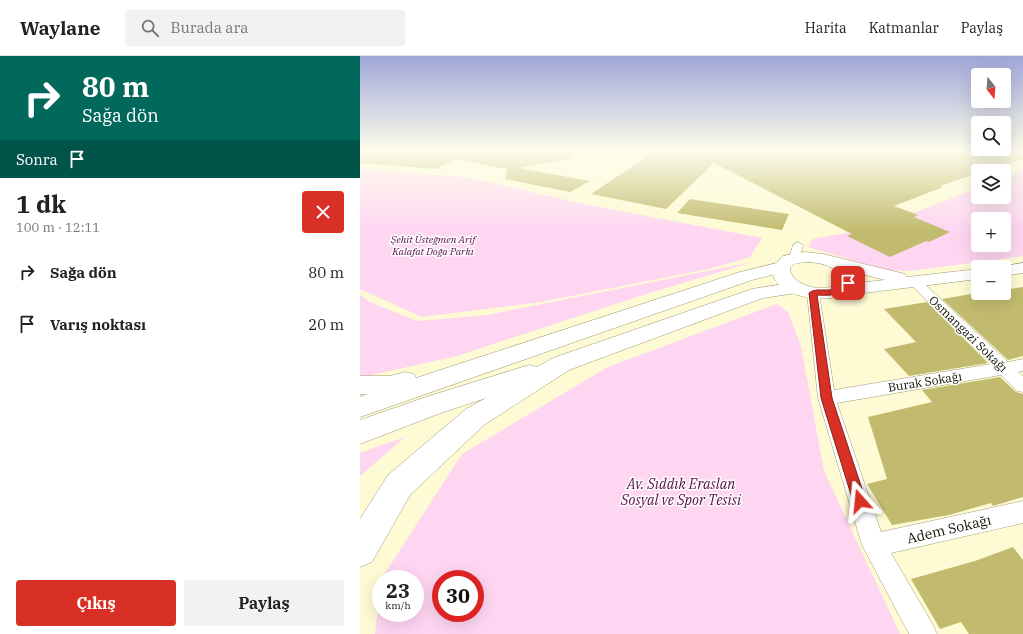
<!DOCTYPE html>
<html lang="tr">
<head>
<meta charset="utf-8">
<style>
	body { margin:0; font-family:"IBM Plex Serif",serif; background:#f2f2f2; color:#222; height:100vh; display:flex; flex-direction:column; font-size:15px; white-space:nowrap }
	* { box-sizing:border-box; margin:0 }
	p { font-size:13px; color:#767676 }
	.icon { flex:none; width:22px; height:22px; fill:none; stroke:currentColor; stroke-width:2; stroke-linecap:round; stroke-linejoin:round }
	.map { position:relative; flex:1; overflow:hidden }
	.panel { display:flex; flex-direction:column; background:#fff; width:360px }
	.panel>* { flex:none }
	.top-card { background:#00695c; color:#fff; overflow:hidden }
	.needle { width:26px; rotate:163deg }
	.buttons { position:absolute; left:611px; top:12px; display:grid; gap:8px }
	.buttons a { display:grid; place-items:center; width:40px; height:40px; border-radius:4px; background:#fff; box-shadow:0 4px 16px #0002; font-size:20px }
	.speed { position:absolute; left:12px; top:514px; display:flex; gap:8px; font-size:20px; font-weight:700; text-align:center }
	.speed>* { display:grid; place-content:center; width:52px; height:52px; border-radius:50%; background:#fff; box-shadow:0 4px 16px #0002; line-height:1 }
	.speed small { font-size:10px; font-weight:400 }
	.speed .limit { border:6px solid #d22; background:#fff; color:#111 }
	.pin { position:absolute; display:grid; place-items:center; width:34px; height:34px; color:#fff; margin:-17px; border-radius:8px; box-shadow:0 2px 6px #0006 }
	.me { position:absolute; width:44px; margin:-22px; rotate:342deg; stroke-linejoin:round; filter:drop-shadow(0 0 3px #0008) }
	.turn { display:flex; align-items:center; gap:14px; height:84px; padding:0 16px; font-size:18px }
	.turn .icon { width:52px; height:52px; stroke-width:2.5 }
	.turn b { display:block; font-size:28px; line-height:34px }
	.then { display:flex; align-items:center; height:38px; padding:0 16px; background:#0003; gap:8px; font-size:15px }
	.round { display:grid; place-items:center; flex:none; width:42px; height:42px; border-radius:4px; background:#f2f2f2 }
	.headline { display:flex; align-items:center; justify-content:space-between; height:68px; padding:0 16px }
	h1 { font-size:24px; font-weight:700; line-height:30px }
	.primary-button { display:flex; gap:8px; margin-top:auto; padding:8px 16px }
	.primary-button a { flex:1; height:46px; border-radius:4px; background:#d93025; color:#fff; font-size:16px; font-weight:700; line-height:46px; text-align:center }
	.primary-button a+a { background:#f2f2f2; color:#222 }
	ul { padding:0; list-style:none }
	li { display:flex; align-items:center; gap:12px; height:52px; padding:0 16px }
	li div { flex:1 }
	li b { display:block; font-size:15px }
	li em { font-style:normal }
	header { display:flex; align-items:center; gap:24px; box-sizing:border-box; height:56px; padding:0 20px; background:#fff; border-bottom:1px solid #e0e0e0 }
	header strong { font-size:19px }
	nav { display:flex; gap:22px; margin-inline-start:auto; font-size:14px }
	.search { width:280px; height:36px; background:#f2f2f2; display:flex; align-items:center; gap:10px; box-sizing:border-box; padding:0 14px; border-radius:4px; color:#767676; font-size:15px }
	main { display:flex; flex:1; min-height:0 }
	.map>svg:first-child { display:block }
</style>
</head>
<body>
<header>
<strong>Waylane</strong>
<div class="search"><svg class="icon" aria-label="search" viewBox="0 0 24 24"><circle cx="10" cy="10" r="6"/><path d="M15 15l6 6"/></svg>Burada ara</div>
<nav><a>Harita</a><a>Katmanlar</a><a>Paylaş</a></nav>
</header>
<main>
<section class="panel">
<div class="top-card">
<div class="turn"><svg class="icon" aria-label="right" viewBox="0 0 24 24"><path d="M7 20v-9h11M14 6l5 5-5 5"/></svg><div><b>80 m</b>Sağa dön</div></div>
<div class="then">Sonra<svg class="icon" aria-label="arrive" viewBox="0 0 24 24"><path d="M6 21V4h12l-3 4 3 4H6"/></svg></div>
</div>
<div class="headline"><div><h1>1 dk</h1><p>100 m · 12:11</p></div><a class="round" style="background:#d93025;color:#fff"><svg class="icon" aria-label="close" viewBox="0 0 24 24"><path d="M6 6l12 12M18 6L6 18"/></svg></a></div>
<ul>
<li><svg class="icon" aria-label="right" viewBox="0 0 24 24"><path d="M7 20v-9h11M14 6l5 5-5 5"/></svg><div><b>Sağa dön</b></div><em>80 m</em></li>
<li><svg class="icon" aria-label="arrive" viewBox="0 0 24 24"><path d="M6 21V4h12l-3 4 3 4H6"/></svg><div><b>Varış noktası</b></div><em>20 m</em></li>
</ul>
<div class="primary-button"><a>Çıkış</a><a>Paylaş</a></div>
</section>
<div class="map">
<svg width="663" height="578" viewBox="0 0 663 578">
	<rect width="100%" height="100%" fill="#fdfad4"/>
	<!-- green -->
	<g fill="#fed6f2" fill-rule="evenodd">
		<polygon points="0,113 106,121 224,148 402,182 390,201 353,212 181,246 62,261 0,233"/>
		<path d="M663,114V200L550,215L526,214L448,191L453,183L514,172L618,132V141H644V122ZM618,163H644V189H618Z"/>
		<polygon points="393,206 280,240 97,300 7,320 0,319 0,239 10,246 57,265 127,259"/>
		<path d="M417,248L428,256L441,290L464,415L540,578H15L21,528V557H55V523L22,522L102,398L248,311ZM81,523H115V557H81Z"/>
		<polygon points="45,381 0,420 0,397"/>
	</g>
	<!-- building -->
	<g fill="#c2bb6f">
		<polygon points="0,94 212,94 213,102 160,112 230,125 210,136 145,123 147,113 96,103 76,113 0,107"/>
		<polygon points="297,94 663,94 663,103 638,112 618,115 618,117 580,130 583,131 534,150 558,159 554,161 590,176 569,186 566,185 530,201 487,180 492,178 354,107 306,153 231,138"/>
		<polygon points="330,143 429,158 422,174 317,157"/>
		<polygon points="663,231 663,300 648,304 582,243 617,237 644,237 644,234"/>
		<polygon points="567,246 628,307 549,320 524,293 556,286 524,253"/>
		<polygon points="640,321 656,336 663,338 663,441 633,450 631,447 589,459 532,469 507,428 527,423 508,361 572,346 562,334"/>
		<polygon points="653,491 663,504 663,578 609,578 601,566 580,573 551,523 615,505"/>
	</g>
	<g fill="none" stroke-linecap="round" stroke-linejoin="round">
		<defs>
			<g id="street">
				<polygon points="438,186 443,189 439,204 431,204 429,202 433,189"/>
				<polygon points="554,221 558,222 648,306 663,303 663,315 658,316 663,320 663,336 657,335 641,319 477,347 521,476 663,445 663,467 531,497 573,569 577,578 549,578 502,489 458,342 447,237 448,234 458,234 459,237 474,334 631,308 550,228 548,225 550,222"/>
			</g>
			<g id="secondary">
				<path d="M445,196L463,198L545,218L547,221L618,213V223L480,240C459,247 411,240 412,211L423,200ZM445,206C457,206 481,209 478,226C476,228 473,230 470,231C457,235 430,228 430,212L434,208ZM494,216L525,224L496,227L497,222Z"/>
				<polygon points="663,207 663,217 644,220 644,211 639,211"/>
			</g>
			<g id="highway">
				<polygon points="421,206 427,207 430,211 427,215 392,224 0,361 0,341 7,338 0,338 0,320 30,320 45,316 54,318 56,322 380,216"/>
				<polygon points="436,226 443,228 445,232 443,236 403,242 209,314 124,369 50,439 12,506 0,511 0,463 28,419 106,353 126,342 78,358 0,388 0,364 69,340 169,309 177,311 193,302 392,233"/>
			</g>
		</defs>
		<!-- street casing -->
		<use href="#street" stroke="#9e9b78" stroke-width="1"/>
		<!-- secondary casing -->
		<use href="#secondary" stroke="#9e9b78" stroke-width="1"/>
		<!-- highway casing -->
		<use href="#highway" stroke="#9e9b78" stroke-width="1"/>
		<!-- street -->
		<use href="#street" fill="#fff" fill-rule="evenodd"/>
		<!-- secondary -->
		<use href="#secondary" fill="#fff" fill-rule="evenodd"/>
		<!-- highway -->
		<use href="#highway" fill="#fff" fill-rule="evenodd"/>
	</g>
	<!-- sky -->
	<linearGradient id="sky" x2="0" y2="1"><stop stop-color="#9fa6d8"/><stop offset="0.54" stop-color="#fefdec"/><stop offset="1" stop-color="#fefdec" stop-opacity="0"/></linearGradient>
	<rect width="663" height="175" fill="url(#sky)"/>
	<!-- route -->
	<path fill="#d93025" stroke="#8d1f18" d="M485,225H488L492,227C483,239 471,240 457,239L472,342L506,445L504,450L500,451L495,450L493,445L461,342L449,237C459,229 473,241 485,225Z"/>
	<g text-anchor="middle" stroke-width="3" stroke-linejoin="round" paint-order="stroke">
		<!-- far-park labels -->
		<g font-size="10" font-style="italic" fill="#570949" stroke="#fff">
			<text x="73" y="187">Şehit Üsteğmen Arif<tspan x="73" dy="12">Kalafat Doğa Parkı</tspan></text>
		</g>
		<!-- street labels -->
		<g font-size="12" fill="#121105" stroke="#fff">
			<text transform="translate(608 278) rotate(44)" y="4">Osmangazi Sokağı</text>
			<text transform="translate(565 326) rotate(-9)" y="4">Burak Sokağı</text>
		</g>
		<!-- near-park labels -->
		<g font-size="14" font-style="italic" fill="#570949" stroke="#fff">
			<text x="321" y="433">Av. Sıddık Eraslan<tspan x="321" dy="16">Sosyal ve Spor Tesisi</tspan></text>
		</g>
		<!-- near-street labels -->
		<g font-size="14" fill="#121105" stroke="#fff">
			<text transform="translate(589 473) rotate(-13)" y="5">Adem Sokağı</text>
		</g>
	</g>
</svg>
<div class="buttons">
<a><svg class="needle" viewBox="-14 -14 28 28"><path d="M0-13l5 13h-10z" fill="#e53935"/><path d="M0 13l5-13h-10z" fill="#767676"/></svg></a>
<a><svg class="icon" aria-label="search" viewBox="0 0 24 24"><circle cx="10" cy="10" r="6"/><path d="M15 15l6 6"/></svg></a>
<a><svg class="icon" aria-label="layers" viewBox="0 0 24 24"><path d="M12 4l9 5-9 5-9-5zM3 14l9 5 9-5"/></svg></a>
<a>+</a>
<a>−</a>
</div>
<div class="speed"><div>23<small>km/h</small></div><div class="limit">30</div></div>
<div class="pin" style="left:488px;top:227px;background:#d93025"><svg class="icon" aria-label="arrive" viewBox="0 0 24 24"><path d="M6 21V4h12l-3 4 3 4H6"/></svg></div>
<svg class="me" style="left:500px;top:445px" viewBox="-20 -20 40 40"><path d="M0-17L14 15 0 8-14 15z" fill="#d93025" stroke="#fff" stroke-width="4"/></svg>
</div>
</main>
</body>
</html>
